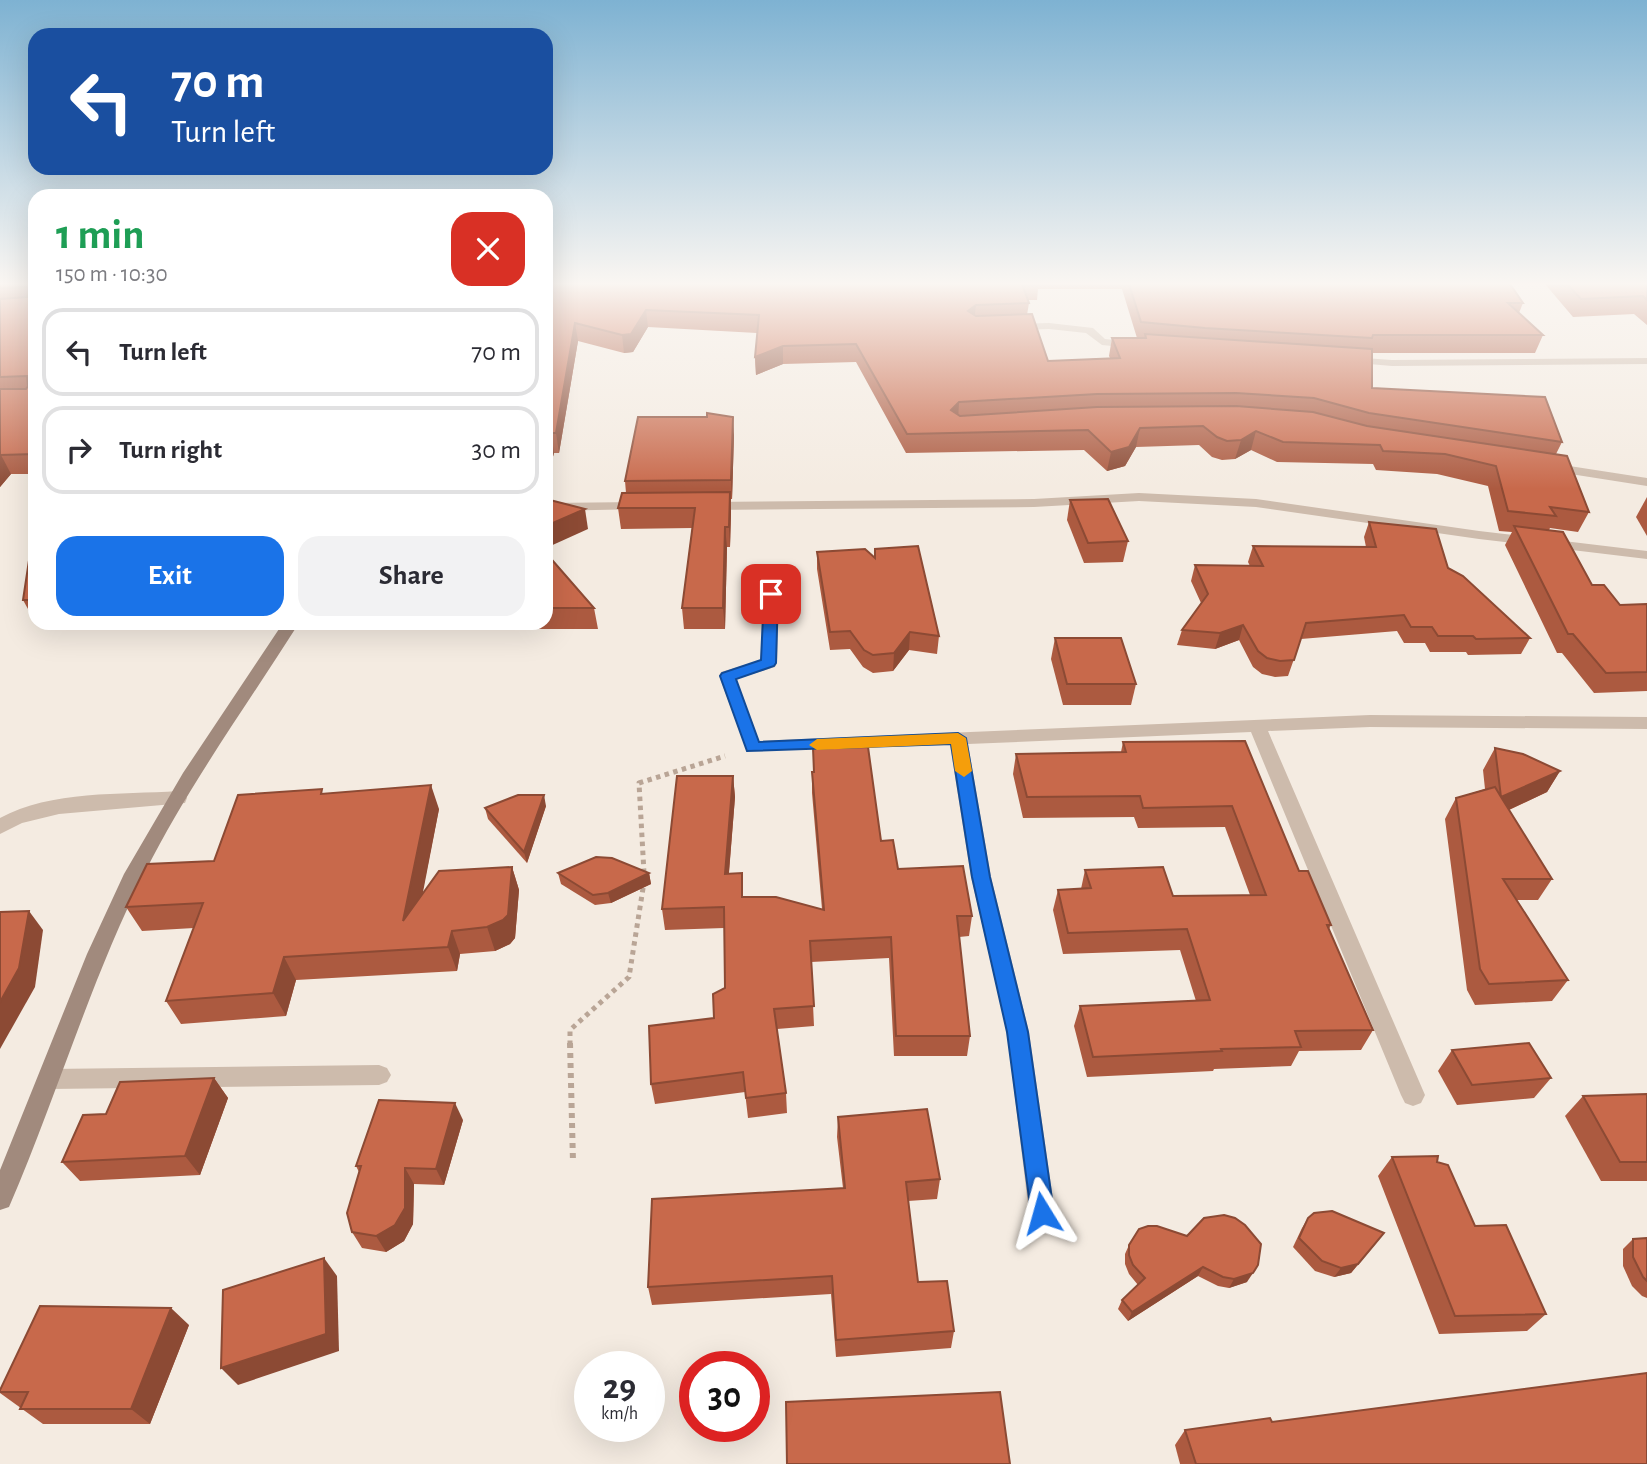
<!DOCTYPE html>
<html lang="en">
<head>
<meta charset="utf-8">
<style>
	body { margin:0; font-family:"Alegreya Sans",sans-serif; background:#f2f2f3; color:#2b2b33; height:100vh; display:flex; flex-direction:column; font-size:26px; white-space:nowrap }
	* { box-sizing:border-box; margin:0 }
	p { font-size:23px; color:#7c7c81 }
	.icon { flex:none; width:38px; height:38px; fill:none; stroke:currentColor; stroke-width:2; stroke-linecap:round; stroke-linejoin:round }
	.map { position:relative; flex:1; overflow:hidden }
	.side { position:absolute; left:28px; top:189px; width:525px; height:441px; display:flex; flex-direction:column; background:#fff; border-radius:21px; box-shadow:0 7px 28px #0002 }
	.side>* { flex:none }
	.top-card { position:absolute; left:28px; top:28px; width:525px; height:147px; border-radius:21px; box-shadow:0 7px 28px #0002; background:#1a4fa0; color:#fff; overflow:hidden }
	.speed { position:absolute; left:574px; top:1351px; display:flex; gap:14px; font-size:35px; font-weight:700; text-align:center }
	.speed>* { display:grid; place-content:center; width:91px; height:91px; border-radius:50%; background:#fff; box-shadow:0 7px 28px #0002; line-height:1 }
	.speed small { font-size:18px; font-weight:400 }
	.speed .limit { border:10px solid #d22; background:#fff; color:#111 }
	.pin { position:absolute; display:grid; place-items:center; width:60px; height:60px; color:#fff; margin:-30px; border-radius:14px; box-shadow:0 4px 10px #0006 }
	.me { position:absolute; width:77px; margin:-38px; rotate:352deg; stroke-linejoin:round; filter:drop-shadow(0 0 5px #0008) }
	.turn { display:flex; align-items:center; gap:24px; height:147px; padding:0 28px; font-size:32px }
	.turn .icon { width:91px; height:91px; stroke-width:2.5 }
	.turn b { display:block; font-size:49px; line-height:60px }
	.round { display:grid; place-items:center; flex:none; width:74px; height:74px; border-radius:21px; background:#f2f2f3 }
	.summary { display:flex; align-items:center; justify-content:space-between; height:119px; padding:0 28px }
	h1 { font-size:42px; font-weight:700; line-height:52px; color:#1e9e55 }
	.cta { display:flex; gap:14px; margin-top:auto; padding:14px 28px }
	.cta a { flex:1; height:80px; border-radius:21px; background:#1a73e8; color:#fff; font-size:28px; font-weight:700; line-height:80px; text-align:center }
	.cta a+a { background:#f2f2f3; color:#2b2b33 }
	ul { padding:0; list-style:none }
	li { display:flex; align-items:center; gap:21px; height:88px; margin:0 14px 10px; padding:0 14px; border:4px solid #e1e1e2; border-radius:21px }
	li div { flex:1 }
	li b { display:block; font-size:26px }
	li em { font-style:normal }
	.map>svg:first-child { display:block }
</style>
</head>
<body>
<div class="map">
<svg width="1647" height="1464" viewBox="0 0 1647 1464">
	<rect width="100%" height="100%" fill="#f4ebe1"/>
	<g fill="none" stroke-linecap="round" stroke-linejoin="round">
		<!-- path-far1 -->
		<g stroke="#b9a596" stroke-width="5" stroke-dasharray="4.5 4.5" stroke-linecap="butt">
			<polyline points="644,873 639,783 725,756"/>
			<polyline points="570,1045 570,1030 629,977 644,882"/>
		</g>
		<!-- path -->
		<polyline stroke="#b9a596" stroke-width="6" stroke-dasharray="5 5" stroke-linecap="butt" points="570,1043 573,1162"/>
		<!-- service -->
		<polygon fill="#cdbbac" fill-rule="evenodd" points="379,1065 387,1068 391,1075 387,1082 379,1085 50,1089 42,1086 38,1079 42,1072 50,1069"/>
		<!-- minor -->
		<g fill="#cdbbac" fill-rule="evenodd">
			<polygon points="1049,323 1093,328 1105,339 1133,342 1139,345 1133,348 1102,345 1086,333 1049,329 1012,330 1007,327 1012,324"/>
			<polygon points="1350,357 1392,360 1647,358 1647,364 1392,366 1346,362 1346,358"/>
			<polygon points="1550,463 1647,478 1647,486 1545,470 1545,464"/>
			<polygon points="1139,493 1256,499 1479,531 1647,551 1647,559 1479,539 1256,507 1139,501 1034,507 707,510 700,506 707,502 1034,499"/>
			<polygon points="640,502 647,506 645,509 546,511 546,503"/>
			<polygon points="771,589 779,594 777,663 775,667 736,679 759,741 1370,715 1647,717 1647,729 1370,727 1268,731 1425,1095 1421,1103 1413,1106 1405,1103 1401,1095 1251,732 968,744 991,877 1029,1032 1055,1213 1051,1222 1042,1225 1033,1222 1029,1213 1007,1032 971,877 950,745 747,751 719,676 721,672 761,660 763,594"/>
			<path d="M178,791L185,793L187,798L185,803L59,814L22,823L0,834V818C51,790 121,795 178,791Z"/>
		</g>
		<!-- secondary -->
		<path fill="#a18a7d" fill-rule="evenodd" d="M283,623H299C247,705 189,785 145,872C91,979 57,1096 9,1207L0,1210V1170L87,954L124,874L183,773Z"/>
	</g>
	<!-- wall -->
	<g fill="#ac5a40" fill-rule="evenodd">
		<polygon points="0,284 35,284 35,474 11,474 0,487"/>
		<path d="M546,284H1510L1523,303L1519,313L1543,335L1535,353H1372V388L1562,442L1556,454L1589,512L1578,532L1550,528L1549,530L1592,585L1620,605L1647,604V691L1594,693L1562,653H1557L1505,545L1512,532L1499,531L1488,486L1437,474L1376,470L1373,464L1277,462L1251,450L1235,459L1222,460L1212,457L1199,445L1136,447L1125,466L1107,471L1084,450L906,453L856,362L783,364L756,375L755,357L757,333L648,327L633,352L624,353L578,341L559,453H554L546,481ZM1038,289H1122L1137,338H1112L1109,356L1110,358L1048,361L1027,315L1029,303L1028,300H1037Z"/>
		<polygon points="1545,284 1647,284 1647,325 1634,314 1573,317"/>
		<polygon points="734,435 732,499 731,499 731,512 730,547 727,547 725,629 684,629 682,608 692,528 621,529 618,508 626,493 625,481"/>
		<polygon points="1647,497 1647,536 1636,517"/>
		<polygon points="1070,500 1128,541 1123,562 1084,563 1067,520"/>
		<polygon points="1369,522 1448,568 1530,638 1521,654 1468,655 1466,652 1430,652 1425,643 1404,643 1397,631 1301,639 1288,676 1275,677 1262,674 1253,667 1239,640 1215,649 1177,645 1182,630 1201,603 1191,581 1195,565 1250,566 1248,562 1253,546 1366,547 1364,537"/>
		<polygon points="35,544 35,618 33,618 23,600"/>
		<polygon points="817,552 939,636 937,654 909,650 893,671 873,673 863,667 850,649 830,650 817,569"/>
		<polygon points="546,553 594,608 598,629 539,629 538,623 546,623"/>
		<polygon points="1055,638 1136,684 1131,705 1063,705 1051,659"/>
		<polygon points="1245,741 1299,871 1331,925 1329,929 1373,1030 1361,1050 1299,1051 1291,1066 1214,1069 1213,1071 1087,1077 1074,1026 1080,1006 1196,1001 1180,950 1063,954 1053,910 1058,890 1081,889 1085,870 1173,896 1250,895 1225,827 1138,828 1134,817 1023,818 1013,774 1016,754 1121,752 1123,742"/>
		<polygon points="813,748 881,841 898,869 972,916 969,936 959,937 970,1036 967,1056 894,1056 889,958 811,962 814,1026 777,1029 786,1093 787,1113 748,1118 745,1092 655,1104 651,1084 714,1018 725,988 724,928 665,930 662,909 733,776 735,797 729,873 743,897 822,909 812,793 812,772 814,772"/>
		<polygon points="1495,748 1560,771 1547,792 1509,810 1552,879 1538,900 1517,900 1568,980 1552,1001 1475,1005 1467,990 1445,819 1456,798 1485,789 1483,770"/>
		<polygon points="324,794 439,809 422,894 512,867 519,890 515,938 510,944 495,951 460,954 457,971 296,980 286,1016 181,1024 166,1001 194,928 142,931 126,907 214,861"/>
		<polygon points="546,806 527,863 488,819 485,808"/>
		<polygon points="558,873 649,873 651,884 611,903 595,905 561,884"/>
		<polygon points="1452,1050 1551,1078 1534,1098 1457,1105 1438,1071"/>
		<polygon points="214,1078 228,1098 200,1175 80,1181 62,1162 106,1114"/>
		<polygon points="1647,1094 1647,1181 1601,1181 1565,1116 1583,1096"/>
		<polygon points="838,1117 940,1179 937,1199 908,1201 918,1282 954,1331 951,1348 836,1357 831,1294 652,1305 648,1287 843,1188 837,1137"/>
		<polygon points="463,1120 444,1185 414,1184 413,1224 404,1241 386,1252 362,1248 352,1232 359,1172 356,1166"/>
		<polygon points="1392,1157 1437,1162 1475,1226 1546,1314 1527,1331 1439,1334 1378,1176"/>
		<polygon points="1308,1218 1377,1242 1351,1273 1334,1277 1315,1271 1293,1247 1302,1228"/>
		<polygon points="1139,1229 1247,1282 1229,1288 1218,1286 1198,1276 1128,1321 1118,1309 1122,1300 1138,1285 1129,1274 1125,1264 1125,1254 1129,1245"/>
		<polygon points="1647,1238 1647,1298 1642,1296 1632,1286 1623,1266 1623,1249 1633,1239"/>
		<polygon points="189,1325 150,1424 43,1424 0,1393 0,1390"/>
		<polygon points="1272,1422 1647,1464 1180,1464 1175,1445 1185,1430"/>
	</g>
	<!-- shaded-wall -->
	<g fill="#8c4a34">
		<polygon points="976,305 974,322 968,311"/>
		<polygon points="646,310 648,327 633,352 624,353 622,335"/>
		<polygon points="575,323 578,341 559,453 556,433"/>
		<polygon points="783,346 783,364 756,375 755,357"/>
		<polygon points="959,402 958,421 951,410"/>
		<polygon points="733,417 734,435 732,499 731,480"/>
		<polygon points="1140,428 1136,447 1125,466 1107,471 1111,452"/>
		<polygon points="1256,431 1251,450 1235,459 1241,440"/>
		<polygon points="551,433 554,453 546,481 546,449"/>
		<polygon points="0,455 1,455 11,474 0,487"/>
		<polygon points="730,492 731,512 730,547 729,527"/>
		<polygon points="585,509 588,529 546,548 546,526"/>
		<polygon points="725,527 727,547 725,629 723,608"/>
		<polygon points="1243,625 1239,640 1215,649 1220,633"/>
		<polygon points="910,632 909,650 893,671 894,653"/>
		<polygon points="1560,771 1547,792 1489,819 1501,797"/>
		<polygon points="733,776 735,797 727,895 725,874"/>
		<polygon points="431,785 439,809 413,944 403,921"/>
		<polygon points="544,795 546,806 527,863 524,852"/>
		<polygon points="512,867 519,890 515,938 510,944 495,951 487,927"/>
		<polygon points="649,873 651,884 611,903 608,893"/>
		<polygon points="29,911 43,930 35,987 0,1049 0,1002"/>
		<polygon points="452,931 460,954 457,971 448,947"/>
		<polygon points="284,957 296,980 286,1016 273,993"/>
		<polygon points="214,1078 228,1098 200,1175 185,1156"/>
		<polygon points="455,1103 463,1120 444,1185 436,1169"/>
		<polygon points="405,1168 414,1184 413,1224 404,1241 386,1252 376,1236"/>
		<polygon points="1384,1233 1351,1273 1334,1277 1341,1268"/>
		<polygon points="324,1258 337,1276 339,1351 238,1385 221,1368"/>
		<polygon points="1203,1267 1198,1276 1128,1321 1132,1312"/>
		<polygon points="1253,1273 1247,1282 1229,1288 1234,1279"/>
		<polygon points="171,1308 189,1325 150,1424 131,1409"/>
	</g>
	<!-- building -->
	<g fill="#c8694b" stroke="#8c4a34" stroke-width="2">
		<polygon points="0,284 35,284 35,454 0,455 0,389 26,389 28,386 27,376 0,377 0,299 27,297 29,287 0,288"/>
		<polygon points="546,284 1022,284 1029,303 976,305 968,311 976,316 1032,314 1048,361 1120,358 1112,338 1146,338 1145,334 1372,349 1372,388 1545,397 1562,442 1369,413 1314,398 1236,393 1097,394 959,402 951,410 960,416 1097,407 1236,406 1313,412 1367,426 1567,456 1589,512 1550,507 1556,516 1508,511 1496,466 1445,454 1383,451 1380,445 1283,442 1256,431 1241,440 1227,441 1217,437 1203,426 1140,428 1129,447 1111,452 1088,430 907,434 856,344 783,346 755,357 759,315 646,310 631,334 622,335 575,323 556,433 551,433 546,449"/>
		<polygon points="1129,284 1510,284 1523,303 1508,303 1543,335 1373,335 1372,338 1205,328 1141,322"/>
		<polygon points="1567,284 1647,284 1647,300 1643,296 1581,299"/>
		<polygon points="707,413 733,417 731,480 625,481 638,417 707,417"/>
		<polygon points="730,492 729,527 725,527 723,608 682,608 695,508 618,508 622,493"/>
		<polygon points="546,499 585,509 546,526"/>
		<polygon points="1108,499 1128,541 1088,543 1070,500"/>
		<polygon points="1369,522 1436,529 1448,568 1463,576 1530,638 1476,639 1473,636 1438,636 1432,627 1411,627 1404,615 1306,623 1294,660 1280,661 1267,658 1258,651 1243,625 1220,633 1182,630 1208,594 1195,565 1263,566 1253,546 1376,547"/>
		<polygon points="1514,526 1563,532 1592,585 1604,585 1620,605 1647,604 1647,672 1606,673 1573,634 1568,634"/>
		<polygon points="35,544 35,600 23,600 31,547"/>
		<polygon points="918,546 939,636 910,632 894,653 873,655 864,650 850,631 830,632 817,552 865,549 875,558 875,549"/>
		<polygon points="546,553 594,608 546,608"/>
		<polygon points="1055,638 1121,638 1136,684 1067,684"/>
		<polygon points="1245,741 1299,871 1308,871 1331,925 1327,925 1373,1030 1295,1031 1301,1047 1221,1049 1222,1051 1093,1057 1080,1006 1210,1000 1187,929 1068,933 1058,890 1091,888 1085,870 1163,867 1173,896 1266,895 1232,806 1143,808 1140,796 1027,797 1016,754 1126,752 1123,742"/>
		<polygon points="868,747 881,841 893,840 898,869 963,866 972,916 957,916 970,1036 896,1036 891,937 810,941 814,1006 774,1009 786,1093 746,1098 743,1072 651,1084 649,1026 714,1018 713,994 725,988 724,907 662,909 677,776 733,776 725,874 742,873 742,897 776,897 824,910 812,772 814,772 813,748"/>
		<polygon points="1495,748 1523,754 1560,771 1501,797 1552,879 1503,879 1568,980 1489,984 1480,969 1456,798 1495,787 1501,797"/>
		<polygon points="431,785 403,921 439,871 512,867 508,915 503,920 487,927 452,931 448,947 284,957 273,993 166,1001 203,903 126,907 147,864 214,861 238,795 322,789 321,794"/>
		<polygon points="518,795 544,795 524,852 485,808"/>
		<polygon points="596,857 612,858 649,873 608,893 593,895 558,873"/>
		<polygon points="29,911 19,968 0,1002 0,912"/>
		<polygon points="1529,1043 1551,1078 1472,1085 1452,1050"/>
		<polygon points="214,1078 185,1156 62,1162 83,1115 106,1114 120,1082"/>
		<polygon points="1647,1094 1647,1162 1620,1162 1583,1096"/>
		<polygon points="379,1100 455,1103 436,1169 405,1168 405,1208 395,1225 376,1236 352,1232 347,1213 361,1166 356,1166"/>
		<polygon points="927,1109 940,1179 906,1182 918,1282 947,1281 954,1331 836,1340 832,1276 648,1287 652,1199 845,1188 838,1117"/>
		<polygon points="1438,1156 1437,1162 1448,1165 1475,1226 1506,1225 1546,1314 1455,1316 1392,1157"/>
		<polygon points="1332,1211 1384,1233 1358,1264 1341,1268 1322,1261 1299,1238 1308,1218 1314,1213"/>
		<polygon points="1224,1215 1235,1218 1245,1225 1261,1244 1258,1265 1253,1273 1234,1279 1223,1277 1203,1267 1132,1312 1122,1300 1145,1278 1133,1265 1129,1255 1129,1245 1139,1229 1148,1226 1157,1226 1187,1236 1204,1218"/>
		<polygon points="1647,1238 1647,1281 1643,1277 1633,1257 1633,1239"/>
		<polygon points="324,1258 326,1334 221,1368 223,1290"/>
		<polygon points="40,1306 171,1308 131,1409 20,1409 28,1392 0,1392 0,1390"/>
		<polygon points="1647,1373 1647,1464 1196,1464 1185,1430 1270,1418 1272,1422"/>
		<polygon points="1000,1392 1010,1464 787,1464 786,1402"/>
	</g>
	<!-- sky -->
	<linearGradient id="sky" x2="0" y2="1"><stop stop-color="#7eb2d2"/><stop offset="0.58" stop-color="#faf6f2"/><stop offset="1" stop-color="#faf6f2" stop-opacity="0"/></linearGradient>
	<rect width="1647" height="489" fill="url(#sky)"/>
	<!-- route -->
	<polygon fill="#1a73e8" stroke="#114b97" stroke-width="2" points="771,590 778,594 776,663 774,666 736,679 759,742 958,733 966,738 990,877 1028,1032 1054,1213 1050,1221 1042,1224 1034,1221 1031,1213 1007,1032 972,877 951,744 747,751 720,676 722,673 761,660 764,594"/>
	<!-- slow -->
	<polygon fill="#f59e0b" points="958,733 966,738 972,771 964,777 955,771 951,744 817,750 809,745 817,739"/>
</svg>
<div class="speed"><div>29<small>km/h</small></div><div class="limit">30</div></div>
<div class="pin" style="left:771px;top:594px;background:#d93025"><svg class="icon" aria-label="arrive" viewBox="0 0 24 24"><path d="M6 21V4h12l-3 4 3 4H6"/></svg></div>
<svg class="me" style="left:1042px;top:1213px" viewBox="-20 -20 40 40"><path d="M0-17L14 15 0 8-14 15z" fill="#1a73e8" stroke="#fff" stroke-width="4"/></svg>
<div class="top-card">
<div class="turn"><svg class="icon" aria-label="left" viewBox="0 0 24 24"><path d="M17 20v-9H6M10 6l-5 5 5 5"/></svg><div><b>70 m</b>Turn left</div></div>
</div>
<section class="side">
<div class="summary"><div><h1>1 min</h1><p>150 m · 10:30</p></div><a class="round" style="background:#d93025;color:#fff"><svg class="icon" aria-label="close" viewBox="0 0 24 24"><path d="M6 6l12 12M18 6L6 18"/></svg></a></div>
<ul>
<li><svg class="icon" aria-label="left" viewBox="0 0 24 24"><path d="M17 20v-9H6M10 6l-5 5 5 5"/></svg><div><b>Turn left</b></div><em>70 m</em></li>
<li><svg class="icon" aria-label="right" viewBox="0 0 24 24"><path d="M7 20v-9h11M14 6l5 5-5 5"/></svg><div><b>Turn right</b></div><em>30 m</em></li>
</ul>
<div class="cta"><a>Exit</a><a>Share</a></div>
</section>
</div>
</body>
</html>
